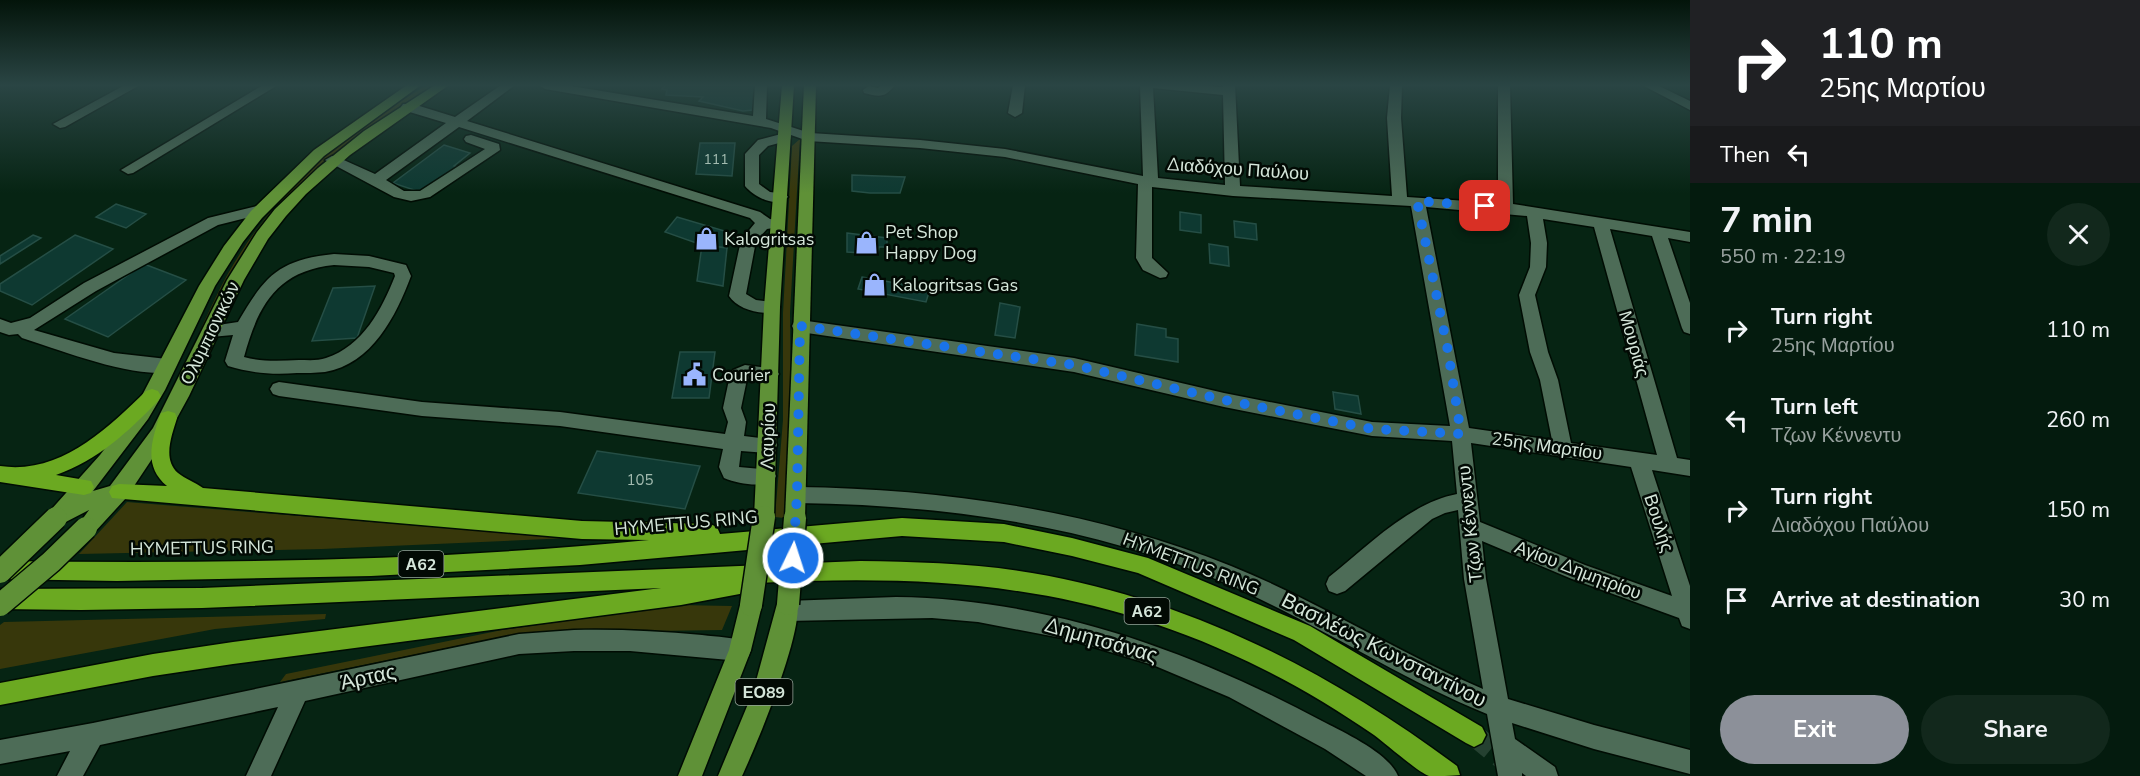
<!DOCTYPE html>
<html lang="en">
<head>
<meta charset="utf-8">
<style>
	body { margin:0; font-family:"Nunito Sans",sans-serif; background:#12281c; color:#f1f3f6; height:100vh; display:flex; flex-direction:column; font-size:22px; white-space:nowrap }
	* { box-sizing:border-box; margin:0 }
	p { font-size:20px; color:#97a19e }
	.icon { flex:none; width:33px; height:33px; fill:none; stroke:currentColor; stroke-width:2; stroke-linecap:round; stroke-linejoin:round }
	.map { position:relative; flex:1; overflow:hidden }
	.drawer { display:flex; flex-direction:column; background:#041b0e; width:450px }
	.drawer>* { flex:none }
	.banner { background:#202124; color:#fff; overflow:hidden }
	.pin { position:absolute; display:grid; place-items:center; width:51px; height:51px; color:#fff; margin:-26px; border-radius:12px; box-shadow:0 3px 9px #0006 }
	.me { position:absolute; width:66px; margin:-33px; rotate:4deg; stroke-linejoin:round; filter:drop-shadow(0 0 4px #0008) }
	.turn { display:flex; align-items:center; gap:21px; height:126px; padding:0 30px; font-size:27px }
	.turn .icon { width:78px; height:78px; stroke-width:2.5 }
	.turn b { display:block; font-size:42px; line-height:51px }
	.then { display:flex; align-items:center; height:57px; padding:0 30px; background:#0003; gap:12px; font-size:22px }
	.round { display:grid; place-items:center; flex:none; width:63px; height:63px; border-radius:32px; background:#12281c }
	.overview { display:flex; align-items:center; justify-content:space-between; height:102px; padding:0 30px }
	h1 { font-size:36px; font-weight:700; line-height:45px }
	.action { display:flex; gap:12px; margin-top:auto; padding:12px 30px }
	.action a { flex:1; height:69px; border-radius:36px; background:#8c9099; color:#fff; font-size:24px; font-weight:700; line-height:69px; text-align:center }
	.action a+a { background:#12281c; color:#f1f3f6 }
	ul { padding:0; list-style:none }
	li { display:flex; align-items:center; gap:18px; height:90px; padding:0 30px }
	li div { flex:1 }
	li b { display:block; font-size:22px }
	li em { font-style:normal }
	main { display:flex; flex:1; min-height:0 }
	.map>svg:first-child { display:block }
</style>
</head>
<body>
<main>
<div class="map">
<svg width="1690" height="776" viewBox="0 0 1690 776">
	<rect width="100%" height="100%" fill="#062413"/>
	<!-- green -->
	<g fill="#37370b">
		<path d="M427,85H433L351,140L317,169L283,204L190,362C195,339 205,320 215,299C247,230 300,172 361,127C382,112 405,99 427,85Z"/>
		<polygon points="800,139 790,313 791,421 784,518 775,517 783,420 783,313 792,146"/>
		<polygon points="127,502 569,538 322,549 79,554"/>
		<polygon points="677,605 732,606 722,630 520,633 280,682 286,674 502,630"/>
		<polygon points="326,614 325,619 215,629 0,669 0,625 4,622"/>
	</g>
	<!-- building -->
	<g fill="#0e3931" stroke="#254e45" stroke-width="1.5">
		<polygon points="665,85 755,85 753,110 743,111 699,101 703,97 666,95 667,90 662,89"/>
		<polygon points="700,143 735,143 732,176 696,174"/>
		<polygon points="444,145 470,153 454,166 458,167 420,192 393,183"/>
		<polygon points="852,175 905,177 900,193 870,193 852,191"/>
		<polygon points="116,204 146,214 126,228 96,217"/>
		<polygon points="1180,212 1201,215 1201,233 1180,230"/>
		<polygon points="677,217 728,232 727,248 702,245 665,232"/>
		<polygon points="1234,221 1256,224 1257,240 1235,237"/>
		<polygon points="847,233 887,238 887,247 879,247 878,254 847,252"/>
		<polygon points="33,235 41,238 0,264 0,256"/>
		<polygon points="75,235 113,249 32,305 0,291 0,284"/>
		<polygon points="1209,244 1228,247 1229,266 1210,263"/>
		<polygon points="702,245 727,248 723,286 697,281"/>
		<polygon points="144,264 186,280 108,337 65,319"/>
		<polygon points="862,277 930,289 926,302 858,289"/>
		<polygon points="375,286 357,338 312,341 333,288"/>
		<polygon points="1000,303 1020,307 1015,338 995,335"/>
		<polygon points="1137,324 1166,329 1166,337 1178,339 1178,362 1135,355"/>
		<polygon points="680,352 715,352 709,398 672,398"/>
		<polygon points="1333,392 1358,396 1361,414 1335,409"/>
		<polygon points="597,451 700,466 685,509 578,493"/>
	</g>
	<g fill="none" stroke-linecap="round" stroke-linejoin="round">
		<!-- highway-tunnel -->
		<polyline stroke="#254131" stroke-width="22" stroke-dasharray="22 11" stroke-linecap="butt" points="1474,735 1524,776"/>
		<defs>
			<g id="minor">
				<polygon points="125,85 140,85 65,127 60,128 53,124"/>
				<polygon points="263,85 278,85 133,173 128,174 121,170"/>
				<path d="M501,85H515L467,121L760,212L770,219L779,221L782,224L779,227L767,229L756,241L746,294L756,300L778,303L780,307L778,311C763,316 738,310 729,296L741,240L755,223L750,218L459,127L386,180L404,191H420L485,149L466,142L464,139L466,136L471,135L499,144L500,150L430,197L411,201L394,197L325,160L332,156L337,157L375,174L446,123L403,110L401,107L403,104H413L455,117Z"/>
				<path d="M539,85H565L753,116L755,85H767L766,119L810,133L920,140L1005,149L1143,176L1140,85H1193L1223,87V85H1235L1240,186L1392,196L1387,118L1390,85H1402L1401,118L1407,197L1498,203V85H1510L1513,204L1690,232V242L1668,238L1690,303V334L1684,332L1682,328L1652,236L1610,229L1677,458L1690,460V476L1652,470L1690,586V629L1682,626L1679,618L1572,579L1482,541L1486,579L1508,699L1594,725L1690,750V774L1594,749L1512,723L1515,739L1555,767L1558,776H1526L1522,773V776H1498L1487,714C1399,678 1319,625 1232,586C1095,525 945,505 797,503L790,501L787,495L790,489L797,487C946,489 1092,510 1231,566C1318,601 1397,652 1483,689L1464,579L1458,510L1445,513L1432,519L1345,591L1337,594L1329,591L1326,584L1329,577C1367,547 1409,503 1457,494L1452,441L1372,436L1224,407L1074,372L800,332L794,330L792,326L794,322L800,320L1074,358L1224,393L1372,422L1450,426L1411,206L1233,196L1152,187V258L1168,273L1166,277L1160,278L1143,270L1136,258L1138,184L1005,157L920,148L808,141L791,135L790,140L768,146L759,155V184L770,192L786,194L788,197C777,209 754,197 745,186V154L758,140L785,133L771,128L545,89ZM1153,88L1223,95L1225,185L1158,178ZM1426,207L1527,216L1531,243L1530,267L1519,295L1530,352L1540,380L1552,440L1469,428ZM1543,219L1594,227L1657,455L1571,443L1558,380L1548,352L1535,295L1546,267L1547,243ZM1471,443L1631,467L1672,596L1585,565L1480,522Z"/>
				<path d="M882,85H895C885,98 880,97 864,93L863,90L869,86L878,88Z"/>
				<polygon points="1013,85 1025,85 1022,113 1015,117 1008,113"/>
				<polygon points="1642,85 1657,85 1690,101 1690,110"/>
				<path d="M261,205L266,207L268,210L266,213L218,225L96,291L34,330L114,353L167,359L173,361L176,366L173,371C139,381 57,349 22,338L18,334L9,335L0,332V319L11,323L30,318L84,283L208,218Z"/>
				<path d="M334,254L369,256L406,265L411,276C396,316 372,364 325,372C315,373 306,373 297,373C272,375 251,373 228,366L225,361L233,335L211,337L205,335L202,331L205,327L238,322C265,276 278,260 334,254ZM334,265L369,267L394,273L395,276C382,309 363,346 326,358C318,361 308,360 299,360C280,361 262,362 244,357C258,305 277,271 334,265Z"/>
				<path d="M745,365L776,369L779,374L776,379L770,381L747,379L741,408L746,422L744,436L775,440L777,445L775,450L768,453L741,451L739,467L773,470L776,476L773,482C758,487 739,484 724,478L719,467L723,449L560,426L422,416L279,396L273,394L270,389L273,384L279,382L422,402L560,412L725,434L728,422L723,408L730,375L733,370Z"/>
				<path d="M896,597C1048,599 1189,650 1322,721C1343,732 1389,753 1398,776H1366L1325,749L1229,697L1153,665L1067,639L978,622L932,618L787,621L779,618L776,611L779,604L787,601Z"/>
				<path d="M574,630C617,629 659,631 702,635C717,637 734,637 748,643L751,650L748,657L740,661L630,651H574L519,654L305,701L271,776H246L278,707L100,745L83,776H57L70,751L0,764V740L93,723L519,634Z"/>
			</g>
			<g id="major">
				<polygon points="407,85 421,85 324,156 262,218 243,242 215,286 165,390 148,419 93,491 110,486 153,428 227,280 257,232 275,209 318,168 364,131 435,85 449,85 350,155 306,194 286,216 268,239 244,280 189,396 166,438 126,498 93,534 86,537 79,534 76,528 89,510 56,527 49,524 46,518 49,512 100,455 135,409 199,286 224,246 251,211 314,150"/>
				<polygon points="782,85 794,85 780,307 774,517 771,523 764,526 757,523 754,517 764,307"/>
				<polygon points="804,85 816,85 805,518 802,524 795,527 788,524 785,518"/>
				<path d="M788,594L796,597C808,623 756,746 742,776H718L753,692L777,604L780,597Z"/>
				<polygon points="751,595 759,598 762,605 751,650 702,776 678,776 729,650 740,605 743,598"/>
			</g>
			<g id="highway">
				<path d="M152,389L158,391L161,396L158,401C128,432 98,460 56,475L91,481L94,487L91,493L84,495L0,482V466C59,475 106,430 146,391Z"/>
				<path d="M168,411L175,413L177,418C172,435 162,459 178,473C185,479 195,482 203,488L582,521L710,524L717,527L720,534L902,518L1004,524L1072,538L1148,558L1310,626L1482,727L1486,735L1482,743L1474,747L1466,743L1294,640L1138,573L1072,556L1004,542L902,536L580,565L371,576L117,581L0,579V561C216,564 434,561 649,540L582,539L112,498L109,492L112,486L119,484L167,486C144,467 151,443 159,418L161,413Z"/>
				<path d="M860,561C918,562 975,563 1032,573C1190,600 1329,671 1457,766L1460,775C1454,776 1436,776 1429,776C1419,773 1385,743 1374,735C1339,711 1303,689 1265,670C1094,584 942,574 756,583L753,590L745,593L681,605L233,664L153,676L0,705V683L153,654L233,642L661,588L202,608L81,610L0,609V589L202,588Z"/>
			</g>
		</defs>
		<!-- minor casing -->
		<use href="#minor" stroke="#000c03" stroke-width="3"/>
		<!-- major casing -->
		<use href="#major" stroke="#000c03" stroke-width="3"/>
		<!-- highway casing -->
		<use href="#highway" stroke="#000c03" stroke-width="3"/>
		<!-- minor -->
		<use href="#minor" fill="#4d6c57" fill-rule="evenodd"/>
		<!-- major -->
		<use href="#major" fill="#5f9137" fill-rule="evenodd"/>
		<!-- highway -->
		<use href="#highway" fill="#6ba921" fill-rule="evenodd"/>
		<defs>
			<g id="major-bridge">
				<polyline points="0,572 56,518"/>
				<polyline points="788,604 795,518"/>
				<polyline points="0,605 51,562 86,528"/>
				<polyline points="751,605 764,517"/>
			</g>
		</defs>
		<!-- major-bridge casing -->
		<use href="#major-bridge" stroke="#000c03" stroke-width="25" stroke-linecap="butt"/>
		<!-- major-bridge -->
		<use href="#major-bridge" stroke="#5f9137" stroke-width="22"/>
	</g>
	<!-- sky -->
	<linearGradient id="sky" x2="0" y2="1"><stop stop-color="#03140a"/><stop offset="0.44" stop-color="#2a4544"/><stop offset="1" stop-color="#2a4544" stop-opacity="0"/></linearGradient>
	<rect width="1690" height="193" fill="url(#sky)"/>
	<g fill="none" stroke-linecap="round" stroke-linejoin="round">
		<!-- route -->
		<polyline stroke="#1a73e8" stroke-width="10" stroke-dasharray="0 18" points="793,558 797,495 800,326 1074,365 1224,400 1372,429 1461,434 1448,351 1417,201 1485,206"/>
	</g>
	<!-- icons -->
	<defs>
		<symbol id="shop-bare" viewBox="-9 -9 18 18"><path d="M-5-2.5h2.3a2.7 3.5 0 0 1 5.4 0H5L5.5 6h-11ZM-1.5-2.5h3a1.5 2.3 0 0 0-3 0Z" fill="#9ab5fd" stroke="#020a04" stroke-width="2.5" paint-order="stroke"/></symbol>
		<symbol id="civic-bare" viewBox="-9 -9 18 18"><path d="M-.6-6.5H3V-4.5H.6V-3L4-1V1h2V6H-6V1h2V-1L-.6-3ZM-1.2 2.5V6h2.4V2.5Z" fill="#9ab5fd" stroke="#020a04" stroke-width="2.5" paint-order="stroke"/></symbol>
	</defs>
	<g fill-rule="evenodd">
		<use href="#shop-bare" x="690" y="222" width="33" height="33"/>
		<use href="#shop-bare" x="850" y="226" width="33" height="33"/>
		<use href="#shop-bare" x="858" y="268" width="33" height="33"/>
		<use href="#civic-bare" x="678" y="358" width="33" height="33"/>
	</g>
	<g text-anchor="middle" stroke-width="5" stroke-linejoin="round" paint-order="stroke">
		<!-- far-number labels -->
		<g font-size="14" fill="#a3bbb0">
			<text x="716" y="164">111</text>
		</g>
		<!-- number labels -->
		<g font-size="15" fill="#a3bbb0">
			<text x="640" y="485">105</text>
		</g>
		<!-- shield labels -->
		<g fill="#020a04" stroke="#96a49a" stroke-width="1.5">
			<rect x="398.5" y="551" width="45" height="26" rx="4.5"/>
			<rect x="1124.5" y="598" width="45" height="26" rx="4.5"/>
			<rect x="735.5" y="679" width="57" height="26" rx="4.5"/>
		</g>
		<g font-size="16" font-weight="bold" fill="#d5e6da">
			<text x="421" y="570">Α62</text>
			<text x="1147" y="617">Α62</text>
			<text x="764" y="698">ΕΟ89</text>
		</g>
		<!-- street labels -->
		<g font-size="18" fill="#d5e6da" stroke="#020a04">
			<text transform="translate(1238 169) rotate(4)" y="6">Διαδόχου Παύλου</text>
			<text transform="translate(210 333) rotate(-64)" y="6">Ολυμπιονικών</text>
			<text transform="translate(1634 344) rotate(74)" y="6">Μουριάς</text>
			<text transform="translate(768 436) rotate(-88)" y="6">Λαυρίου</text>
			<text transform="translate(1547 446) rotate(8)" y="6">25ης Μαρτίου</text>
			<text transform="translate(686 523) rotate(-5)" y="6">HYMETTUS RING</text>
			<text transform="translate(1659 523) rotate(72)" y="6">Βουλής</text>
			<text transform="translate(1470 524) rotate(-96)" y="6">Τζων Κέννεντυ</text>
			<text transform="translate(202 548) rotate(-1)" y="6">HYMETTUS RING</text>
			<text transform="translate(1191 564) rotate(21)" y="6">HYMETTUS RING</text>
			<text transform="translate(1578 570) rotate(21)" y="6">Αγίου Δημητρίου</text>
		</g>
		<!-- poi labels -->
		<g font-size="18" fill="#d5e6da" stroke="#020a04" text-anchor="start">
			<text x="885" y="238">Pet Shop<tspan x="885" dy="21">Happy Dog</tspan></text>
			<text x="724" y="245">Kalogritsas</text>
			<text x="892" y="291">Kalogritsas Gas</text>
			<text x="712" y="381">Courier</text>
		</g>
		<!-- near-street labels -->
		<g font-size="21" fill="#d5e6da" stroke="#020a04">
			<text transform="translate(1101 640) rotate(16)" y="7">Δημητσάνας</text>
			<text transform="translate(1384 650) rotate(27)" y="7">Βασιλέως Κωνσταντίνου</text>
			<text transform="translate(368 677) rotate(-12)" y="7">Άρτας</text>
		</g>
	</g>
</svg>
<div class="pin" style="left:1485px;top:206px;background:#d93025"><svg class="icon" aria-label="arrive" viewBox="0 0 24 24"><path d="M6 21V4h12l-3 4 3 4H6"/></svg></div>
<svg class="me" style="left:793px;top:558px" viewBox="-20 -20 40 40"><circle r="17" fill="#1a73e8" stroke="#fff" stroke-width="3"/><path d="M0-11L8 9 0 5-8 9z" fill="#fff"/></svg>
</div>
<section class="drawer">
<div class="banner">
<div class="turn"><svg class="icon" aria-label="right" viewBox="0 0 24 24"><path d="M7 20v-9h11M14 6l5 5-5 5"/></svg><div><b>110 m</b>25ης Μαρτίου</div></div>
<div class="then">Then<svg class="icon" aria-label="left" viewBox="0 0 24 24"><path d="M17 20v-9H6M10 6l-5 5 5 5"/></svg></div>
</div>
<div class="overview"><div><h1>7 min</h1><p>550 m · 22:19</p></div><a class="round"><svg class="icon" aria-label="close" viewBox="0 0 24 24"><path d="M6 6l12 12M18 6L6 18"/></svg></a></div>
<ul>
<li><svg class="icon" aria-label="right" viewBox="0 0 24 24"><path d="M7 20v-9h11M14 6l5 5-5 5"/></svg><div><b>Turn right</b><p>25ης Μαρτίου</p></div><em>110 m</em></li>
<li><svg class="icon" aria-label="left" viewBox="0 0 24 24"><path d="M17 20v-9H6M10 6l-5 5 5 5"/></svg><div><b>Turn left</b><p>Τζων Κέννεντυ</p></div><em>260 m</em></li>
<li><svg class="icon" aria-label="right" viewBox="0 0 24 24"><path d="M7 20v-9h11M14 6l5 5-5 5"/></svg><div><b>Turn right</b><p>Διαδόχου Παύλου</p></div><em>150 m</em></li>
<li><svg class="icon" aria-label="arrive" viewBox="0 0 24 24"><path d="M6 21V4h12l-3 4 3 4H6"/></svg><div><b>Arrive at destination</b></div><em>30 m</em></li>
</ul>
<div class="action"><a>Exit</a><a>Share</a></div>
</section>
</main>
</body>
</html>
